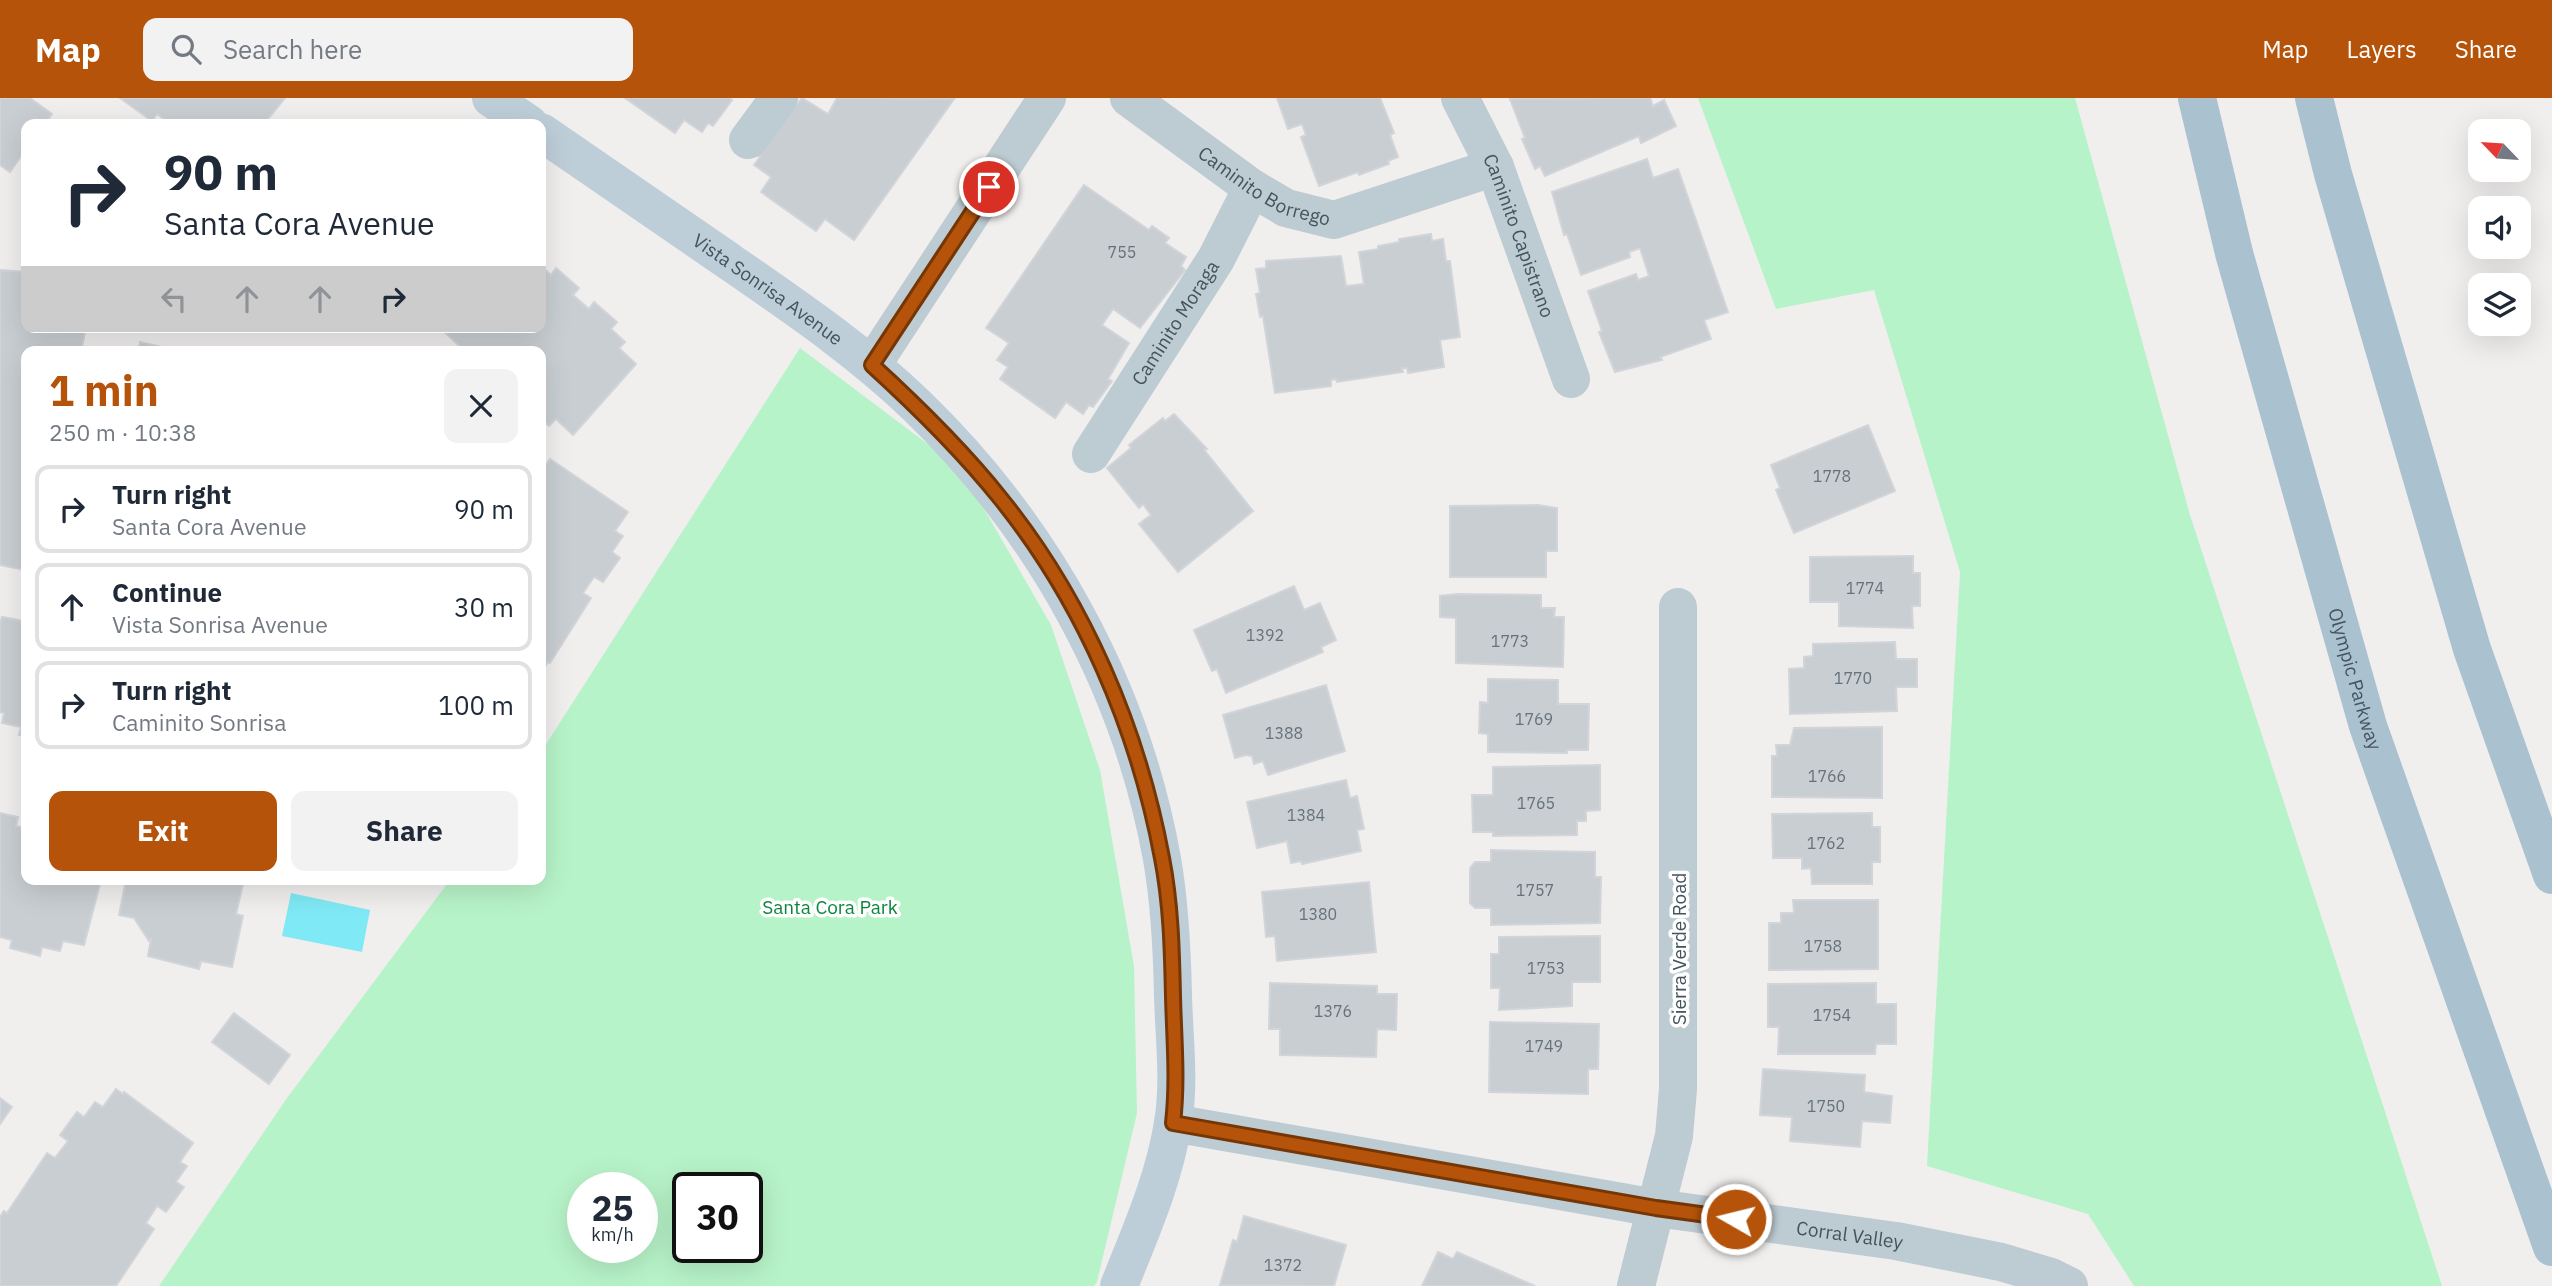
<!DOCTYPE html>
<html lang="en">
<head>
<meta charset="utf-8">
<style>
	body { margin:0; font-family:"IBM Plex Sans",sans-serif; background:#f2f2f3; color:#1f2937; height:100vh; display:flex; flex-direction:column; font-size:26px; white-space:nowrap }
	* { box-sizing:border-box; margin:0 }
	p { font-size:23px; color:#747a83 }
	.icon { flex:none; width:38px; height:38px; fill:none; stroke:currentColor; stroke-width:2; stroke-linecap:round; stroke-linejoin:round }
	.map { position:relative; flex:1; overflow:hidden }
	.panel { position:absolute; left:21px; top:248px; width:525px; height:539px; display:flex; flex-direction:column; background:#fff; border-radius:14px; box-shadow:0 7px 28px #0002 }
	.panel>* { flex:none }
	.top-card { position:absolute; left:21px; top:21px; width:525px; height:214px; border-radius:14px; box-shadow:0 7px 28px #0002; background:#fff; color:#1f2937; overflow:hidden }
	.needle { width:46px; rotate:295deg }
	.fabs { position:absolute; left:2468px; top:21px; display:grid; gap:14px }
	.fabs a { display:grid; place-items:center; width:63px; height:63px; border-radius:14px; background:#fff; box-shadow:0 7px 28px #0002; font-size:35px }
	.speed { position:absolute; left:567px; top:1074px; display:flex; gap:14px; font-size:35px; font-weight:700; text-align:center }
	.speed>* { display:grid; place-content:center; width:91px; height:91px; border-radius:50%; background:#fff; box-shadow:0 7px 28px #0002; line-height:1 }
	.speed small { font-size:18px; font-weight:400 }
	.speed .limit { border:4px solid #111; border-radius:10px; background:#fff; color:#111 }
	.pin { position:absolute; display:grid; place-items:center; width:60px; height:60px; color:#fff; margin:-30px; border:4px solid #fff; border-radius:50%; box-shadow:0 2px 7px #0007 }
	.me { position:absolute; width:77px; margin:-38px; rotate:278deg; stroke-linejoin:round; filter:drop-shadow(0 0 5px #0008) }
	.turn { display:flex; align-items:center; gap:24px; height:147px; padding:0 28px; font-size:32px }
	.turn .icon { width:91px; height:91px; stroke-width:2.5 }
	.turn b { display:block; font-size:49px; line-height:60px }
	.lanes { display:flex; align-items:center; height:66px; padding:0 28px; background:#0003; justify-content:center; gap:35px; direction:ltr }
	.lanes .off { opacity:.35 }
	.round { display:grid; place-items:center; flex:none; width:74px; height:74px; border-radius:14px; background:#f2f2f3 }
	.overview { display:flex; align-items:center; justify-content:space-between; height:119px; padding:0 28px }
	h1 { font-size:42px; font-weight:700; line-height:52px; color:#b45309 }
	.primary-button { display:flex; gap:14px; margin-top:auto; padding:14px 28px }
	.primary-button a { flex:1; height:80px; border-radius:14px; background:#b45309; color:#fff; font-size:28px; font-weight:700; line-height:80px; text-align:center }
	.primary-button a+a { background:#f2f2f3; color:#1f2937 }
	ul { padding:0; list-style:none }
	li { display:flex; align-items:center; gap:21px; height:88px; margin:0 14px 10px; padding:0 14px; border:4px solid #e0e1e3; border-radius:14px }
	li div { flex:1 }
	li b { display:block; font-size:26px }
	li em { font-style:normal }
	header { display:flex; align-items:center; gap:42px; box-sizing:border-box; height:98px; padding:0 35px; background:#b45309; color:#fff }
	header strong { font-size:33px }
	nav { display:flex; gap:38px; margin-inline-start:auto; font-size:24px }
	.search { width:490px; height:63px; background:#f2f2f3; display:flex; align-items:center; gap:18px; box-sizing:border-box; padding:0 24px; border-radius:14px; color:#747a83; font-size:26px }
	.map>svg:first-child { display:block }
</style>
</head>
<body>
<header>
<strong>Map</strong>
<div class="search"><svg class="icon" aria-label="search" viewBox="0 0 24 24"><circle cx="10" cy="10" r="6"/><path d="M15 15l6 6"/></svg>Search here</div>
<nav><a>Map</a><a>Layers</a><a>Share</a></nav>
</header>
<div class="map">
<svg width="2552" height="1188" viewBox="0 0 2552 1188">
	<rect width="100%" height="100%" fill="#f1eeee"/>
	<!-- green -->
	<g fill="#b7f3c8" fill-rule="evenodd">
		<polygon points="1698,0 2075,0 2190,417 2442,1188 2134,1188 2088,1116 1927,1068 1960,474 1874,192 1776,211"/>
		<path d="M800,250L961,371L1051,527L1100,672L1134,868L1137,1015L1097,1184L1094,1188H159L287,1000L450,782H541V654ZM583,1090H642V1150H583ZM688,1090H747V1150H688Z"/>
	</g>
	<!-- water -->
	<polygon fill="#7fe9f5" points="291,795 370,812 362,854 282,838"/>
	<!-- building -->
	<g fill="#c9ced3" stroke="#d1d5da" stroke-width="2">
		<polygon points="0,0 30,0 52,16 45,26 26,26 26,51 10,74 0,67"/>
		<polygon points="120,0 285,0 264,26 171,26 157,16 152,23"/>
		<polygon points="625,0 729,0 732,2 713,28 708,25 702,34 684,22 675,35"/>
		<polygon points="802,0 828,16 837,0 954,1 854,142 825,121 816,133 761,94 771,79 754,67 760,59 757,57"/>
		<polygon points="1277,0 1380,0 1394,35 1390,37 1398,59 1388,63 1389,66 1359,77 1358,74 1319,88 1301,39 1306,37 1302,26 1288,31"/>
		<polygon points="1650,0 1653,8 1664,2 1676,28 1641,45 1639,38 1545,78 1540,68 1535,71 1522,41 1525,40 1510,1"/>
		<polygon points="1647,61 1653,80 1678,71 1728,214 1704,222 1711,241 1660,259 1662,262 1615,274 1599,234 1602,233 1588,193 1636,176 1638,182 1649,178 1640,150 1629,154 1630,159 1581,177 1567,136 1564,137 1552,94"/>
		<polygon points="1084,87 1149,132 1152,128 1169,140 1165,145 1186,159 1181,168 1185,172 1140,230 1113,211 1102,227 1129,245 1108,281 1112,283 1093,309 1089,307 1083,316 1066,304 1055,320 1000,281 1008,269 997,262 1009,245 986,230"/>
		<polygon points="1431,136 1432,143 1443,141 1446,163 1450,163 1460,239 1440,242 1444,269 1408,275 1407,270 1402,270 1403,274 1337,284 1336,281 1331,282 1331,288 1275,295 1263,218 1260,219 1256,196 1260,195 1256,171 1266,170 1266,163 1341,158 1346,188 1364,186 1359,154 1378,151 1378,148 1399,144 1399,141"/>
		<polygon points="541,168 551,177 556,170 579,190 573,197 589,211 594,204 617,224 611,231 625,244 619,250 636,266 573,337 556,321 549,328 541,321 541,254 466,254 439,229 541,229"/>
		<polygon points="0,172 26,174 26,229 76,229 76,232 85,234 81,254 26,254 25,472 0,467"/>
		<polygon points="140,244 182,254 138,254"/>
		<polygon points="1174,316 1207,351 1204,352 1253,413 1178,474 1139,426 1151,417 1143,406 1139,410 1107,370 1131,350 1129,347 1163,320 1165,323"/>
		<polygon points="1868,327 1895,393 1794,435 1776,392 1780,390 1771,367"/>
		<polygon points="550,361 628,414 615,433 623,438 612,454 620,460 603,484 594,479 583,495 591,500 550,565 548,564 541,575 541,374"/>
		<polygon points="1538,407 1557,410 1557,453 1546,453 1546,479 1450,479 1450,408"/>
		<polygon points="1913,458 1913,475 1920,475 1920,508 1912,508 1913,530 1839,528 1839,504 1810,504 1810,459"/>
		<polygon points="1294,488 1304,512 1320,505 1336,542 1321,549 1323,554 1226,595 1217,571 1212,573 1194,532"/>
		<polygon points="1457,496 1541,497 1541,510 1555,510 1554,519 1564,519 1563,569 1456,565 1456,520 1440,519 1440,498"/>
		<polygon points="26,513 26,638 19,637 21,629 2,625 4,615 0,614 0,525 2,519 24,523"/>
		<polygon points="1895,544 1896,561 1917,561 1917,589 1896,589 1897,613 1790,616 1789,571 1804,570 1804,559 1813,558 1813,546"/>
		<polygon points="1488,581 1558,582 1558,606 1589,606 1588,652 1567,652 1567,655 1488,654 1488,636 1479,635 1480,604 1488,605"/>
		<polygon points="1326,587 1345,653 1268,677 1263,663 1254,666 1252,658 1246,657 1235,660 1223,617"/>
		<polygon points="1882,629 1882,700 1772,699 1772,658 1777,658 1776,647 1790,647 1794,630"/>
		<polygon points="1600,667 1600,712 1586,713 1586,723 1577,723 1577,737 1493,738 1493,734 1473,734 1472,697 1493,697 1493,669"/>
		<polygon points="1346,682 1350,700 1357,698 1364,731 1357,732 1361,753 1302,766 1301,763 1291,765 1287,743 1257,750 1247,704"/>
		<polygon points="0,715 18,719 16,728 26,730 26,782 101,782 84,847 63,843 60,853 42,849 40,858 10,850 12,842 0,839"/>
		<polygon points="1872,715 1872,729 1880,729 1880,764 1872,764 1872,786 1812,786 1811,770 1802,771 1802,760 1773,760 1772,716"/>
		<polygon points="1491,752 1595,754 1595,779 1601,779 1600,825 1491,827 1491,810 1475,810 1470,805 1470,770 1475,764 1491,764"/>
		<polygon points="126,782 244,782 236,816 243,818 232,869 201,863 199,871 148,858 151,841 149,843 134,820 119,817"/>
		<polygon points="1369,784 1376,854 1277,863 1275,838 1266,839 1262,794"/>
		<polygon points="1793,802 1878,802 1878,871 1769,872 1769,825 1781,825 1781,815 1794,815"/>
		<polygon points="1600,838 1600,884 1572,884 1572,908 1499,912 1500,890 1491,890 1491,856 1499,856 1499,839"/>
		<polygon points="1270,885 1377,888 1377,896 1397,896 1396,932 1377,931 1376,959 1280,957 1280,931 1269,931"/>
		<polygon points="1876,885 1876,906 1896,906 1896,946 1876,946 1875,956 1778,956 1779,929 1768,929 1768,886"/>
		<polygon points="234,915 290,957 269,986 212,944"/>
		<polygon points="1490,924 1599,926 1598,971 1588,971 1588,996 1489,994"/>
		<polygon points="1763,971 1865,977 1864,994 1892,998 1890,1025 1862,1023 1860,1049 1790,1043 1792,1019 1760,1017"/>
		<polygon points="116,991 123,996 124,994 193,1045 180,1064 187,1068 176,1084 184,1089 166,1114 157,1108 146,1125 154,1131 116,1188 0,1188 0,1119 4,1113 7,1115 47,1055 55,1060 68,1043 60,1037 77,1014 84,1019 95,1004 103,1009"/>
		<polygon points="0,1000 12,1009 0,1026"/>
		<polygon points="1244,1118 1346,1147 1334,1188 1220,1187 1233,1142 1237,1144"/>
		<polygon points="1438,1154 1453,1161 1457,1154 1535,1188 1422,1188"/>
	</g>
	<g fill="none" stroke-linecap="round" stroke-linejoin="round">
		<!-- street -->
		<g stroke="#bdcbd2" stroke-width="38">
			<path id="s1" d="M1129,0L1252,90L1286,110L1334,122L1495,69"/>
			<path id="s2" d="M1460,0L1495,69L1571,281"/>
			<polyline points="748,42 779,0"/>
			<polyline points="872,267 1047,0"/>
			<path id="s3" d="M1091,356L1216,161L1252,90"/>
			<path id="s4" d="M1173,1025L1656,1110L1896,1143L2001,1164L2051,1179L2069,1188"/>
			<polyline points="1636,1188 1674,1038 1678,991 1678,509"/>
		</g>
		<!-- secondary -->
		<g stroke="#beced9" stroke-width="38">
			<polyline points="491,0 529,26"/>
			<path id="s5" d="M541,34C604,78 667,121 730,164C795,209 860,253 917,308C1043,430 1131,588 1162,761C1170,806 1172,851 1173,897C1174,940 1180,983 1173,1025C1164,1082 1140,1135 1119,1188"/>
		</g>
		<!-- primary -->
		<g stroke="#aac1d0" stroke-width="38">
			<path id="s6" d="M2197,0L2234,155L2368,628L2552,1149"/>
			<polyline points="2314,0 2333,76 2472,551 2552,777"/>
		</g>
	</g>
	<g fill="none" stroke-linecap="round" stroke-linejoin="round">
		<defs>
			<path id="route" d="M989,89L872,267C918,309 962,352 1001,401C1084,504 1138,631 1162,760C1171,806 1172,852 1173,898C1174,941 1178,982 1173,1025L1656,1110L1736,1121"/>
		</defs>
		<!-- route casing -->
		<use href="#route" stroke="#753606" stroke-width="18"/>
		<!-- route -->
		<use href="#route" stroke="#b45309" stroke-width="12"/>
	</g>
	<g text-anchor="middle" stroke-width="7" stroke-linejoin="round" paint-order="stroke">
		<!-- number labels -->
		<g font-size="16" fill="#65727a">
			<text x="1122" y="160">755</text>
			<text x="1832" y="384">1778</text>
			<text x="1865" y="496">1774</text>
			<text x="1265" y="543">1392</text>
			<text x="1510" y="549">1773</text>
			<text x="1853" y="586">1770</text>
			<text x="1534" y="627">1769</text>
			<text x="1284" y="641">1388</text>
			<text x="1827" y="684">1766</text>
			<text x="1536" y="711">1765</text>
			<text x="1306" y="723">1384</text>
			<text x="1826" y="751">1762</text>
			<text x="1535" y="798">1757</text>
			<text x="1318" y="822">1380</text>
			<text x="1823" y="854">1758</text>
			<text x="1546" y="876">1753</text>
			<text x="1333" y="919">1376</text>
			<text x="1832" y="923">1754</text>
			<text x="1544" y="954">1749</text>
			<text x="1826" y="1014">1750</text>
			<text x="1283" y="1173">1372</text>
		</g>
		<!-- street labels -->
		<g font-size="19" fill="#44545d" stroke="#fff">
			<text dy="7" stroke="none"><textPath href="#s1" startOffset="163">Caminito Borrego</textPath></text>
			<text dy="7" stroke="none"><textPath href="#s2" startOffset="150">Caminito Capistrano</textPath></text>
			<text dy="7" stroke="none"><textPath href="#s5" startOffset="276">Vista Sonrisa Avenue</textPath></text>
			<text dy="7" stroke="none"><textPath href="#s3" startOffset="156">Caminito Moraga</textPath></text>
			<text dy="7" stroke="none"><textPath href="#s6" startOffset="602">Olympic Parkway</textPath></text>
			<text transform="translate(1679 851) rotate(-90)" y="7">Sierra Verde Road</text>
			<text dy="7" stroke="none"><textPath href="#s4" startOffset="686">Corral Valley</textPath></text>
		</g>
		<!-- park labels -->
		<g font-size="19" fill="#0d863d" stroke="#fff">
			<text x="830" y="816">Santa Cora Park</text>
		</g>
	</g>
</svg>
<div class="fabs">
<a><svg class="needle" viewBox="-14 -14 28 28"><path d="M0-13l5 13h-10z" fill="#e53935"/><path d="M0 13l5-13h-10z" fill="#747a83"/></svg></a>
<a><svg class="icon" aria-label="sound" viewBox="0 0 24 24"><path d="M4 9h4l5-4v14l-5-4H4zM17 9q2 3 0 6"/></svg></a>
<a><svg class="icon" aria-label="layers" viewBox="0 0 24 24"><path d="M12 4l9 5-9 5-9-5zM3 14l9 5 9-5"/></svg></a>
</div>
<div class="speed"><div>25<small>km/h</small></div><div class="limit">30</div></div>
<div class="pin" style="left:989px;top:89px;background:#d93025"><svg class="icon" aria-label="arrive" viewBox="0 0 24 24"><path d="M6 21V4h12l-3 4 3 4H6"/></svg></div>
<svg class="me" style="left:1736px;top:1121px" viewBox="-20 -20 40 40"><circle r="17" fill="#b45309" stroke="#fff" stroke-width="3"/><path d="M0-11L8 9 0 5-8 9z" fill="#fff"/></svg>
<div class="top-card">
<div class="turn"><svg class="icon" aria-label="right" viewBox="0 0 24 24"><path d="M7 20v-9h11M14 6l5 5-5 5"/></svg><div><b>90 m</b>Santa Cora Avenue</div></div>
<div class="lanes"><svg class="icon off" aria-label="left" viewBox="0 0 24 24"><path d="M17 20v-9H6M10 6l-5 5 5 5"/></svg><svg class="icon off" aria-label="ahead" viewBox="0 0 24 24"><path d="M12 20V5M6 11l6-6 6 6"/></svg><svg class="icon off" aria-label="ahead" viewBox="0 0 24 24"><path d="M12 20V5M6 11l6-6 6 6"/></svg><svg class="icon" aria-label="right" viewBox="0 0 24 24"><path d="M7 20v-9h11M14 6l5 5-5 5"/></svg></div>
</div>
<section class="panel">
<div class="overview"><div><h1>1 min</h1><p>250 m · 10:38</p></div><a class="round"><svg class="icon" aria-label="close" viewBox="0 0 24 24"><path d="M6 6l12 12M18 6L6 18"/></svg></a></div>
<ul>
<li><svg class="icon" aria-label="right" viewBox="0 0 24 24"><path d="M7 20v-9h11M14 6l5 5-5 5"/></svg><div><b>Turn right</b><p>Santa Cora Avenue</p></div><em>90 m</em></li>
<li><svg class="icon" aria-label="ahead" viewBox="0 0 24 24"><path d="M12 20V5M6 11l6-6 6 6"/></svg><div><b>Continue</b><p>Vista Sonrisa Avenue</p></div><em>30 m</em></li>
<li><svg class="icon" aria-label="right" viewBox="0 0 24 24"><path d="M7 20v-9h11M14 6l5 5-5 5"/></svg><div><b>Turn right</b><p>Caminito Sonrisa</p></div><em>100 m</em></li>
</ul>
<div class="primary-button"><a>Exit</a><a>Share</a></div>
</section>
</div>
</body>
</html>
